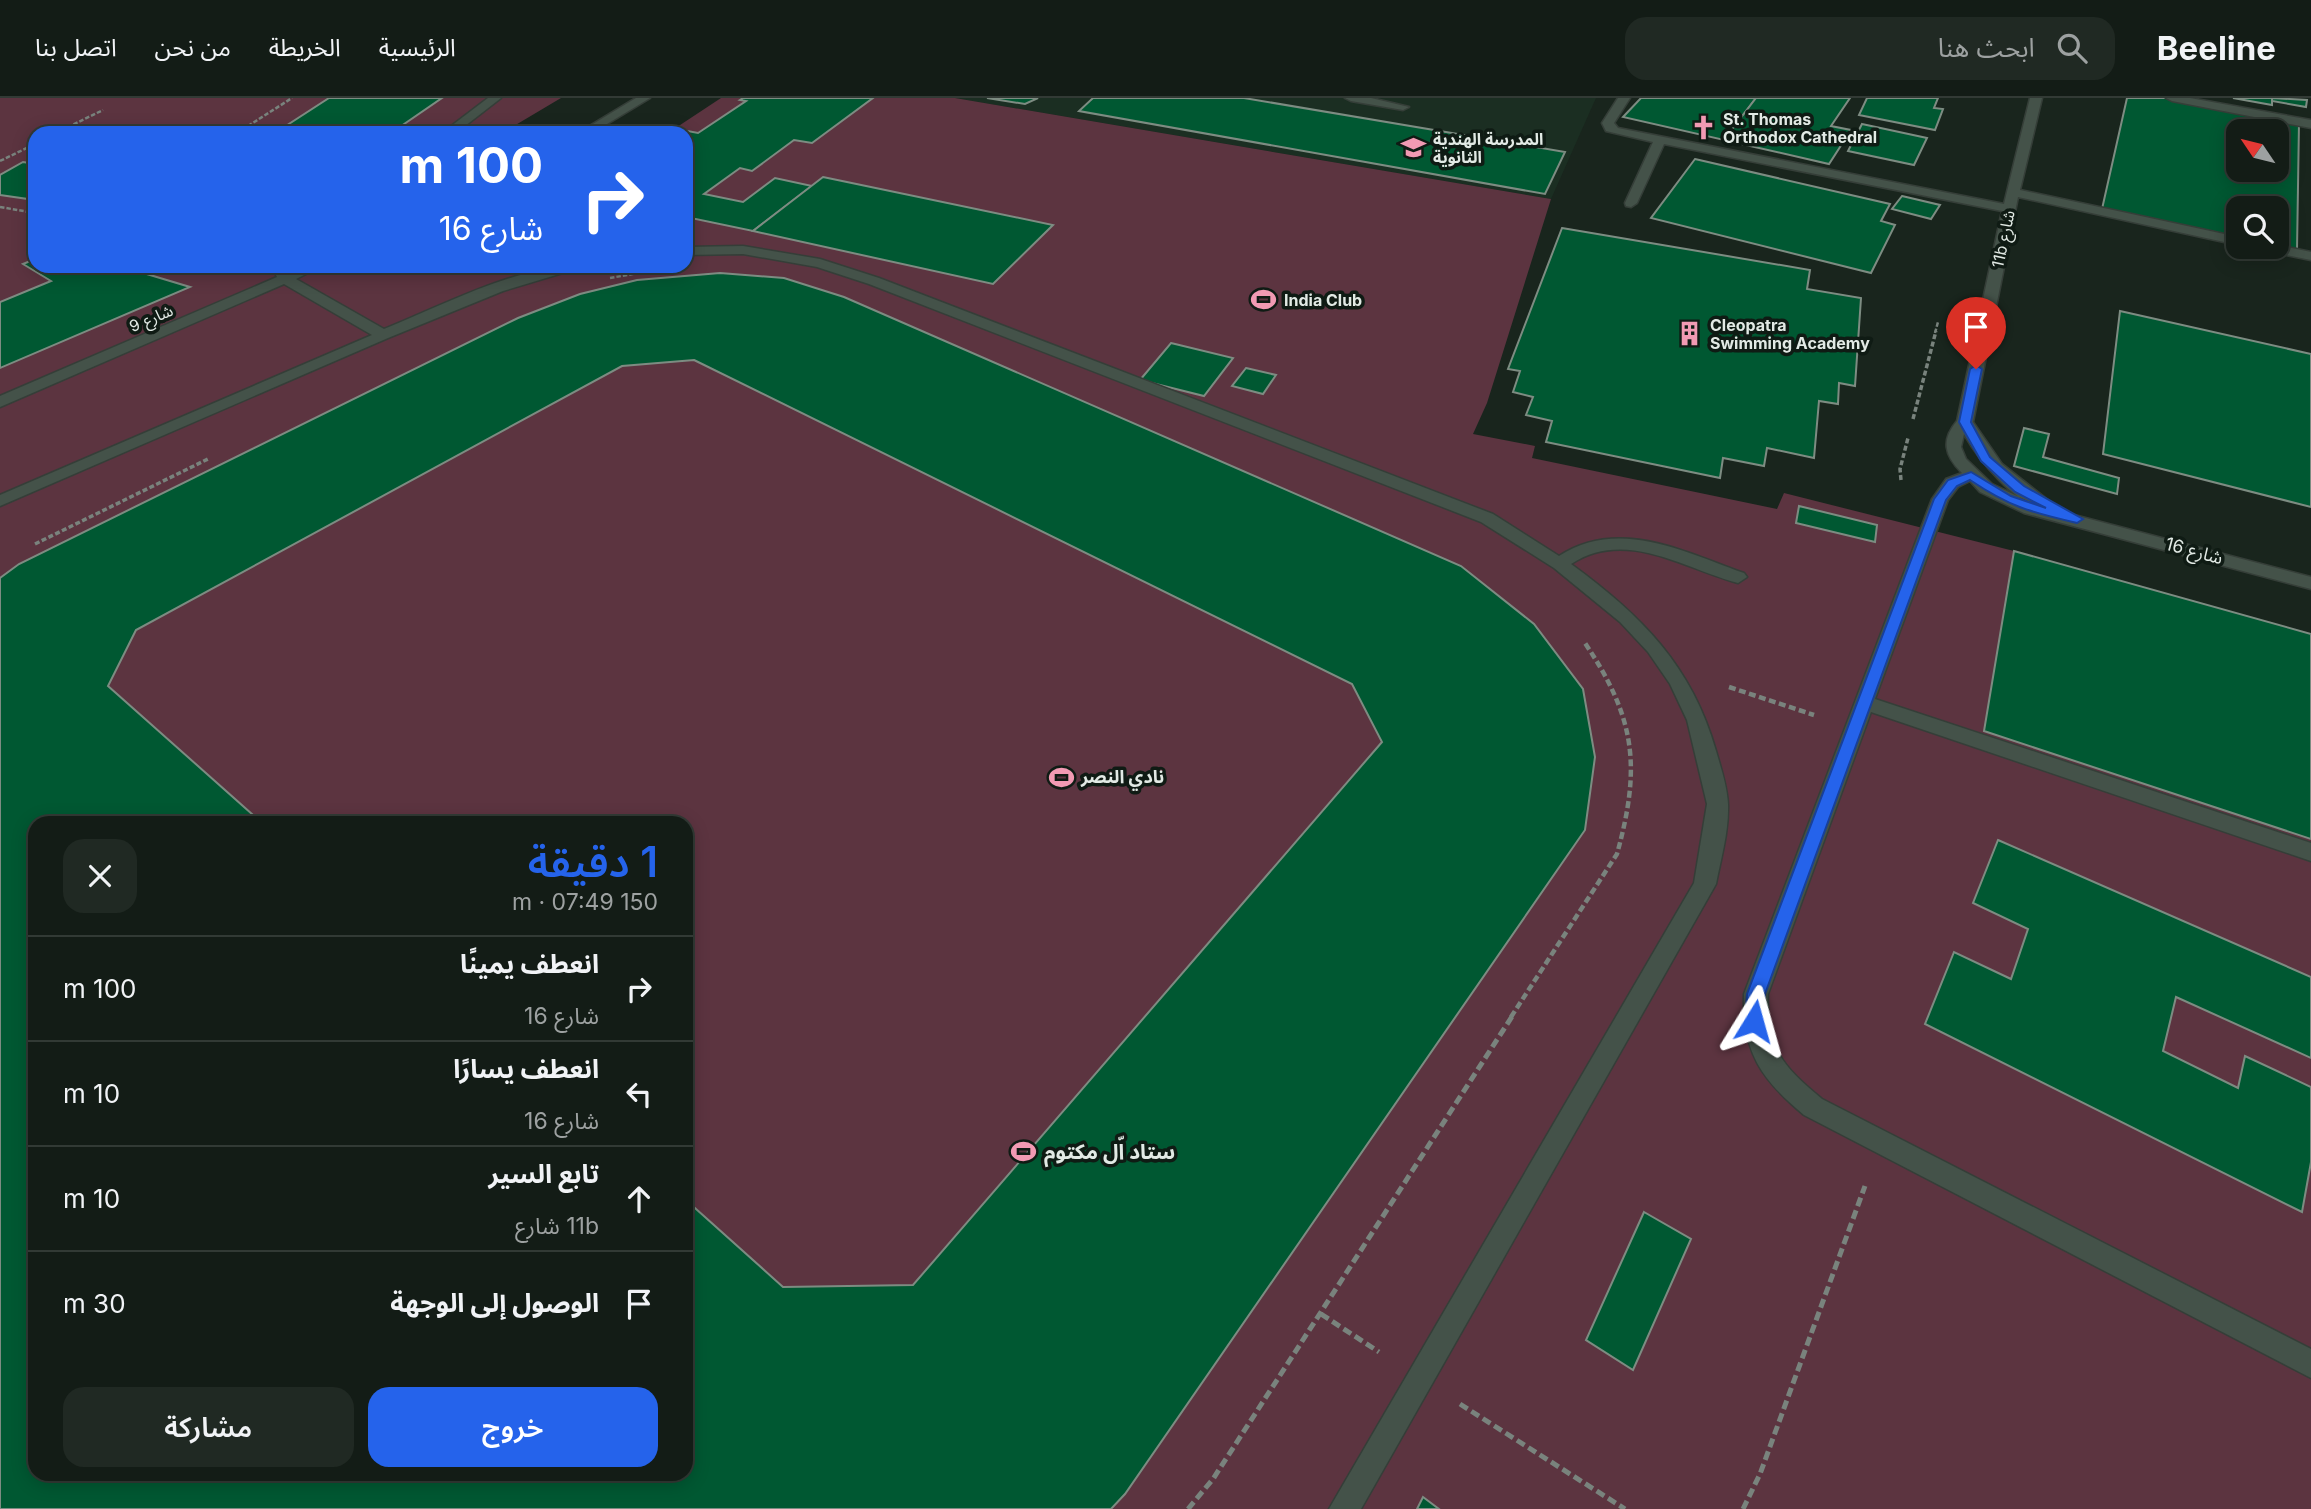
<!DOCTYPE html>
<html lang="ar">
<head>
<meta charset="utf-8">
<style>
	body { margin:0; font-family:Inter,"Noto Sans Arabic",sans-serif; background:#202923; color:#f1f3f6; direction:rtl; height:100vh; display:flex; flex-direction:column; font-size:26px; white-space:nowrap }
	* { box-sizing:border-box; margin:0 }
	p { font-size:23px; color:#9da1a1 }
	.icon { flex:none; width:38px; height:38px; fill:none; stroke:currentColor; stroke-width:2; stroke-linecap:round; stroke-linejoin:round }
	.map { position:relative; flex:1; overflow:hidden; direction:ltr }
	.sheet { position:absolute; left:28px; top:718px; width:665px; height:665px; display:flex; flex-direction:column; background:#131c16; border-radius:21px; box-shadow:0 4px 18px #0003,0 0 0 2px #323a35; direction:rtl }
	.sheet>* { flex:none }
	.guide { position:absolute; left:28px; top:28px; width:665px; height:147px; border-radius:21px; box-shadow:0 4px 18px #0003,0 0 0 2px #323a35; direction:rtl; background:#2563eb; color:#fff; overflow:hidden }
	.needle { width:46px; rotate:305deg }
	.tools { position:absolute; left:2226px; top:21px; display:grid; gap:14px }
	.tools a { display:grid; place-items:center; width:63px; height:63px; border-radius:14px; background:#131c16; box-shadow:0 4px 18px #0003,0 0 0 2px #323a35; font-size:35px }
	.pin { position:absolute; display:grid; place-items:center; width:60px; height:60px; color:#fff; margin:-72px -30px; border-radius:50% 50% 50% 0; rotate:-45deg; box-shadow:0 0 7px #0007 }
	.pin .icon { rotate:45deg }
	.me { position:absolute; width:77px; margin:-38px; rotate:8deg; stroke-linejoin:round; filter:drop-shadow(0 0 5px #0008) }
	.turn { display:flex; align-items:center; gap:24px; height:147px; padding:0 35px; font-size:32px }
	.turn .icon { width:91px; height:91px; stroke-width:2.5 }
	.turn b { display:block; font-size:49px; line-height:60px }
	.round { display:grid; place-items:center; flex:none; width:74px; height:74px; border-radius:21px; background:#202923 }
	.summary { display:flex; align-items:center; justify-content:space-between; height:119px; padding:0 35px }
	h1 { font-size:42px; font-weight:600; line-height:52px; color:#2563eb }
	.primary-button { display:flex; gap:14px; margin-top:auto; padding:14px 35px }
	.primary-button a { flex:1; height:80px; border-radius:21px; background:#2563eb; color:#fff; font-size:28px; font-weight:600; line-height:80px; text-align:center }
	.primary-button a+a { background:#202923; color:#f1f3f6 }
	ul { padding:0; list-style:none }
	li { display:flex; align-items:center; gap:21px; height:105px; padding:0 35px; border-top:2px solid #323a35 }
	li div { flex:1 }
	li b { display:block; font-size:26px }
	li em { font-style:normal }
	header { display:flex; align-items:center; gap:42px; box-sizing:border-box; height:98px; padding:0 35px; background:#131c16; border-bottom:2px solid #323a35 }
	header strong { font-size:33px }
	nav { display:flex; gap:38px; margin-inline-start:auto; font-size:24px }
	.search { width:490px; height:63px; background:#202923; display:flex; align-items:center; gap:18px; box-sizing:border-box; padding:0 24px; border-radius:21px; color:#9da1a1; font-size:26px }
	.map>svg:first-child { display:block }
</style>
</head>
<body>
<header>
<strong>Beeline</strong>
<div class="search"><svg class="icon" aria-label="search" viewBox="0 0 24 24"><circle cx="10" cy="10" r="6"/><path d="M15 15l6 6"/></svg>ابحث هنا</div>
<nav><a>الرئيسية</a><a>الخريطة</a><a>من نحن</a><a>اتصل بنا</a></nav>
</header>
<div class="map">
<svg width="2311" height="1411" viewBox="0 0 2311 1411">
	<rect width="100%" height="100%" fill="#19251d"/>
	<!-- built -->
	<polygon fill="#1b2e22" points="955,0 1596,0 1551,101"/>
	<!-- green -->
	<path fill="#5c3440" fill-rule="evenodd" d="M0,0H561L502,35H35V168H686V35H668L721,0H955L1551,101L1487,305L1473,336L1535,348L1532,360L1777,411L1784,395L2014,453L1984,633L2311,741V1411H0ZM35,724H686V1376H35Z"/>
	<!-- building -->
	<g fill="#005832" stroke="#7d8c82" stroke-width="2" fill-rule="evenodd">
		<polygon points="329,0 442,0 391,35 275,35"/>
		<polygon points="743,0 873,0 812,45 794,42 752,73 740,70 704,96 743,104 775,80 812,88 753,133 686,119 686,35 671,35 677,31 698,35 746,3 740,2"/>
		<polygon points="987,0 1038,0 1025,6"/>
		<polygon points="1093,0 1244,0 1565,54 1545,96 1079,13"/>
		<polygon points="1641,0 1756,0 1724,42 1623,19"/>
		<polygon points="1756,0 1850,0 1831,28 1851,32 1829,66 1724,42"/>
		<polygon points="1867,0 1938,0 1934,10 1943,11 1935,32 1859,17"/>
		<path d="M2127,0H2168L2299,24L2297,152L2277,148V110H2238V140L2102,111ZM2238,33H2277V72H2238Z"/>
		<polygon points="2233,0 2272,0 2272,7"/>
		<polygon points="2272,0 2307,2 2306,9 2272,3"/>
		<polygon points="1862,26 1927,40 1914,67 1848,53"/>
		<polygon points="1695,61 1890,106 1881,123 1895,127 1871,175 1651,120"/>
		<polygon points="23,64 35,66 35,102 0,97 0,77"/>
		<polygon points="823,79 1053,127 993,186 753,133"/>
		<polygon points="1902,98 1940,107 1931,121 1892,111"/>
		<polygon points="1562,130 1810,172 1807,191 1861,200 1855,288 1839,285 1838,306 1819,303 1814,360 1767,350 1764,368 1723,360 1720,380 1546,344 1552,323 1526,317 1533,299 1513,294 1520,273 1508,271"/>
		<polygon points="35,161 35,168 120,168 190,189 0,270 0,204 51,183 23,166"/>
		<path d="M720,175L784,180L844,199L1461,468L1534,526L1583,591L1595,659L1585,732L1125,1396L1111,1411H0V480L19,466L518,220L580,196L637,182ZM694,262L1352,586L1382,644L913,1187L783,1189L686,1102V1376H35V724H261L108,588L136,532L622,268Z"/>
		<polygon points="2120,213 2311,256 2311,409 2103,356"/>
		<polygon points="1171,245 1233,260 1204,298 1140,282"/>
		<polygon points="1246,270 1276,277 1263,296 1232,288"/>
		<polygon points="2024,330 2049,336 2043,359 2119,380 2117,396 2014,368"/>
		<polygon points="1799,408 1877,427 1875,444 1796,425"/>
		<polygon points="2014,453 2311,536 2311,741 1984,633"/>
		<polygon points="1998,742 2311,879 2311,960 2176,899 2163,953 2238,990 2245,958 2311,989 2311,1064 2302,1114 1925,926 1954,854 2011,881 2028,831 1973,805"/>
		<polygon points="1644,1114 1691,1141 1633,1272 1586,1242"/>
		<polygon points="1423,1399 1439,1411 1417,1411"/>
	</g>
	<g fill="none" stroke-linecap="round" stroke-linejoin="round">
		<defs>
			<g id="minor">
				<polygon points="488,0 501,0 456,35 442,35"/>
				<polygon points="636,0 650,0 592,35 578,35"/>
				<polygon points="1345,0 1371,0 1409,9 1403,12 1351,3"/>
				<path d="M1618,0H1630L1614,25L1618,30L2004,106L2030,0H2042L2020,92L2238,139V147L2018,99L1973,324L2002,366L2049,403L2047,407C2018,414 1976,357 1964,336L1961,349L1966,361L1992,386L2036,407L2311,479V491L2024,415L1980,394L1970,383L1958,389L1948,402L1875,601L2311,745V763L1871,614L1768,896C1766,950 1782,968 1822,1001L2311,1251V1280L1804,1017C1761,981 1742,954 1744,896L1932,401L1946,381L1962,375C1944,357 1941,342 1957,323L2002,113L1664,46L1637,105L1631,109L1626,108L1625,105L1653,44L1606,33L1602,25Z"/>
				<polygon points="2166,0 2190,0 2311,22 2311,30 2172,3"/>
				<polygon points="2277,147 2311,154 2311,162 2262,152 2260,149"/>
				<path d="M743,148L820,161L879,180L1493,416L1559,458C1618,419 1685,454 1744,475L1747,479L1738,485C1683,470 1625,430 1571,466C1641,517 1692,568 1716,653C1721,670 1727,688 1728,706C1729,733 1721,760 1716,786L1361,1411H1329L1694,785L1707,706L1687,622L1670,586L1648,554L1620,524L1554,470L1481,424L869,186L817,169L743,156L686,157V149Z"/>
				<path d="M303,168H322L296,181L384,231C442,208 515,168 578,168L576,171L503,193L388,240L0,408V397L372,237L284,186L0,309V298L277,179L274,173L276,170H286L289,174Z"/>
			</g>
		</defs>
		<!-- minor casing -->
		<use href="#minor" stroke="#353e38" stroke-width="3"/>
		<!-- path-far3 -->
		<g stroke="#79837d" stroke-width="2.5" stroke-dasharray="4.5 2" stroke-linecap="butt">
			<polyline points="56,35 103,12"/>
			<polyline points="237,35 292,0"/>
			<polyline points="0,63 35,46"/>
			<polyline points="0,109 35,115"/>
			<polyline points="610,180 656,172"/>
			<polyline points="1935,235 1938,224"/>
		</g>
		<!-- path-far2 -->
		<g stroke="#79837d" stroke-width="3.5" stroke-dasharray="5 2.5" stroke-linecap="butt">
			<polyline points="1913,321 1936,233"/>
			<polyline points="1901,382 1900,371 1908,340"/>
			<polyline points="35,446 210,360"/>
		</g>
		<!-- path-far1 -->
		<g stroke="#79837d" stroke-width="4.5" stroke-dasharray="7 3.5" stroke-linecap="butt">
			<polyline points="1729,589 1814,617"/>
			<path d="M1511,919L1617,756C1641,669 1636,621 1585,545"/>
		</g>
		<!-- path -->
		<g stroke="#79837d" stroke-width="5" stroke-dasharray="9 4.5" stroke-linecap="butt">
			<polyline points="1321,1216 1379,1254"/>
			<polyline points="1460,1306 1625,1411"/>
			<polyline points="1188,1411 1213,1381 1513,917"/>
			<polyline points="1743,1411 1760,1376 1865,1088"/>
		</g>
		<!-- minor -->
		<use href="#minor" fill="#445249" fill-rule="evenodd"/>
	</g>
	<!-- route -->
	<path fill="#2563eb" stroke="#184099" stroke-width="2" d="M1976,267L1982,271L1971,324L1990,359L2024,388L2083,421L2077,425C2030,414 2010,409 1970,382L1957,388L1946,402L1765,896L1760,929L1754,931L1747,929L1745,923L1747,896L1934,401L1948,382L1971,374L2011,398L2046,410L2015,394L1981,363L1959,324L1970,271Z"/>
	<!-- icons -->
	<defs>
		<symbol id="church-bare" viewBox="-9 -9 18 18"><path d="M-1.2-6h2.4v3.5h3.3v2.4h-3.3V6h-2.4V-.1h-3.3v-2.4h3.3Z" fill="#f19ab3" stroke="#0f1b14" stroke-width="2.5" paint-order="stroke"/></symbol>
		<symbol id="school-bare" viewBox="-9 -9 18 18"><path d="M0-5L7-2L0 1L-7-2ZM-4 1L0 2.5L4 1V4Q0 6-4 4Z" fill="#f19ab3" stroke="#0f1b14" stroke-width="2.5" paint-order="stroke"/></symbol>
		<symbol id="stadium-bare" viewBox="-9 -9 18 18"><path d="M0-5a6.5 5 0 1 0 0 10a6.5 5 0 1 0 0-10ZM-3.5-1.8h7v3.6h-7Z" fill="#f19ab3" stroke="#0f1b14" stroke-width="2.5" paint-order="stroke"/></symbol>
		<symbol id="building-bare" viewBox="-9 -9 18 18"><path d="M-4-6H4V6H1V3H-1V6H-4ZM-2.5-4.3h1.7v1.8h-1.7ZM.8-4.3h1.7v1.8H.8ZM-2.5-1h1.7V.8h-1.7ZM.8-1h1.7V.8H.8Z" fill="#f19ab3" stroke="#0f1b14" stroke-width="2.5" paint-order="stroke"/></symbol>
	</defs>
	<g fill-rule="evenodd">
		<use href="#church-bare" x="1686" y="12" width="35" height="35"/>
		<use href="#school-bare" x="1396" y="32" width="35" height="35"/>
		<use href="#stadium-bare" x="1246" y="184" width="35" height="35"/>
		<use href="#building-bare" x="1672" y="218" width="35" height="35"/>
		<use href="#stadium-bare" x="1044" y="662" width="35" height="35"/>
		<use href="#stadium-bare" x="1006" y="1036" width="35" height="35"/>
	</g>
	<g text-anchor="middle" stroke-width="7" stroke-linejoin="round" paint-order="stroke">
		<!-- far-poi labels -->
		<g font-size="16" font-weight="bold" fill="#e2eae5" stroke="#0f1b14" text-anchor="start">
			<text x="1723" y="27">St. Thomas<tspan x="1723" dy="18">Orthodox Cathedral</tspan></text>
			<text x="1433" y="47">المدرسة الهندية<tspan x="1433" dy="18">الثانوية</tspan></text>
			<text x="1284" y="208">India Club</text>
			<text x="1710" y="233">Cleopatra<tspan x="1710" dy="18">Swimming Academy</tspan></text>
		</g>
		<!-- far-street labels -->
		<g font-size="16" fill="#e2eae5" stroke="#0f1b14">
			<text transform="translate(2003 141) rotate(-78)" y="6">11b شارع</text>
			<text transform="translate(151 220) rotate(-23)" y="6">شارع 9</text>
		</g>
		<!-- street labels -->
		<g font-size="18" fill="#e2eae5" stroke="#0f1b14">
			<text transform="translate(2194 453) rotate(15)" y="6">شارع 16</text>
		</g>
		<!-- poi labels -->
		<g font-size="18" font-weight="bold" fill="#e2eae5" stroke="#0f1b14" text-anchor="start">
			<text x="1081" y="685">نادي النصر</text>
		</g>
		<!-- near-poi labels -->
		<g font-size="21" font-weight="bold" fill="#e2eae5" stroke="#0f1b14" text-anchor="start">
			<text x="1044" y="1061">ستاد اّل مكتوم</text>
		</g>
	</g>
</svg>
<div class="tools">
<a><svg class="needle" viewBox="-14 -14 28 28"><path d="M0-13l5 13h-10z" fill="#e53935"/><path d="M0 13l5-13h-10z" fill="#9da1a1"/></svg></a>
<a><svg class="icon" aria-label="search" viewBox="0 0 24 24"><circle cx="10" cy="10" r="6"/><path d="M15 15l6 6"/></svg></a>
</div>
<div class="pin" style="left:1976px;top:271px;background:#d93025"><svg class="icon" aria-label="arrive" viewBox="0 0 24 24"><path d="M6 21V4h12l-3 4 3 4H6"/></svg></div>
<svg class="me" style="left:1754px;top:923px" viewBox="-20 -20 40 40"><path d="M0-17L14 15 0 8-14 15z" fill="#2563eb" stroke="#fff" stroke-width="4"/></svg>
<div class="guide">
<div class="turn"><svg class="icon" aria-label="right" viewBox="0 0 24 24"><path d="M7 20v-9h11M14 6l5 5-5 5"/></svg><div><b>100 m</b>شارع 16</div></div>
</div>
<section class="sheet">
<div class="summary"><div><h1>1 دقيقة</h1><p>150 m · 07:49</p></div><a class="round"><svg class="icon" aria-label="close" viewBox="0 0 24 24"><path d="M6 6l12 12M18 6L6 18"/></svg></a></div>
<ul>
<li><svg class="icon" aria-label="right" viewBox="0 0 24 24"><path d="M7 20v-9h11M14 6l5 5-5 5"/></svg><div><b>انعطف يمينًا</b><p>شارع 16</p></div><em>100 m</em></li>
<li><svg class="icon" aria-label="left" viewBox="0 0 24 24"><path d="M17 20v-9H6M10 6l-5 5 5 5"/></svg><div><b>انعطف يسارًا</b><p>شارع 16</p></div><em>10 m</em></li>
<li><svg class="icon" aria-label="ahead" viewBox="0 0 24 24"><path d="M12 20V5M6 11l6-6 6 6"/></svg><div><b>تابع السير</b><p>11b شارع</p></div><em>10 m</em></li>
<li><svg class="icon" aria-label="arrive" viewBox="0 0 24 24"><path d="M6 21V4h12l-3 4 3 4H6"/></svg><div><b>الوصول إلى الوجهة</b></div><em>30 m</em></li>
</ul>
<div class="primary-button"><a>خروج</a><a>مشاركة</a></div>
</section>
</div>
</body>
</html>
